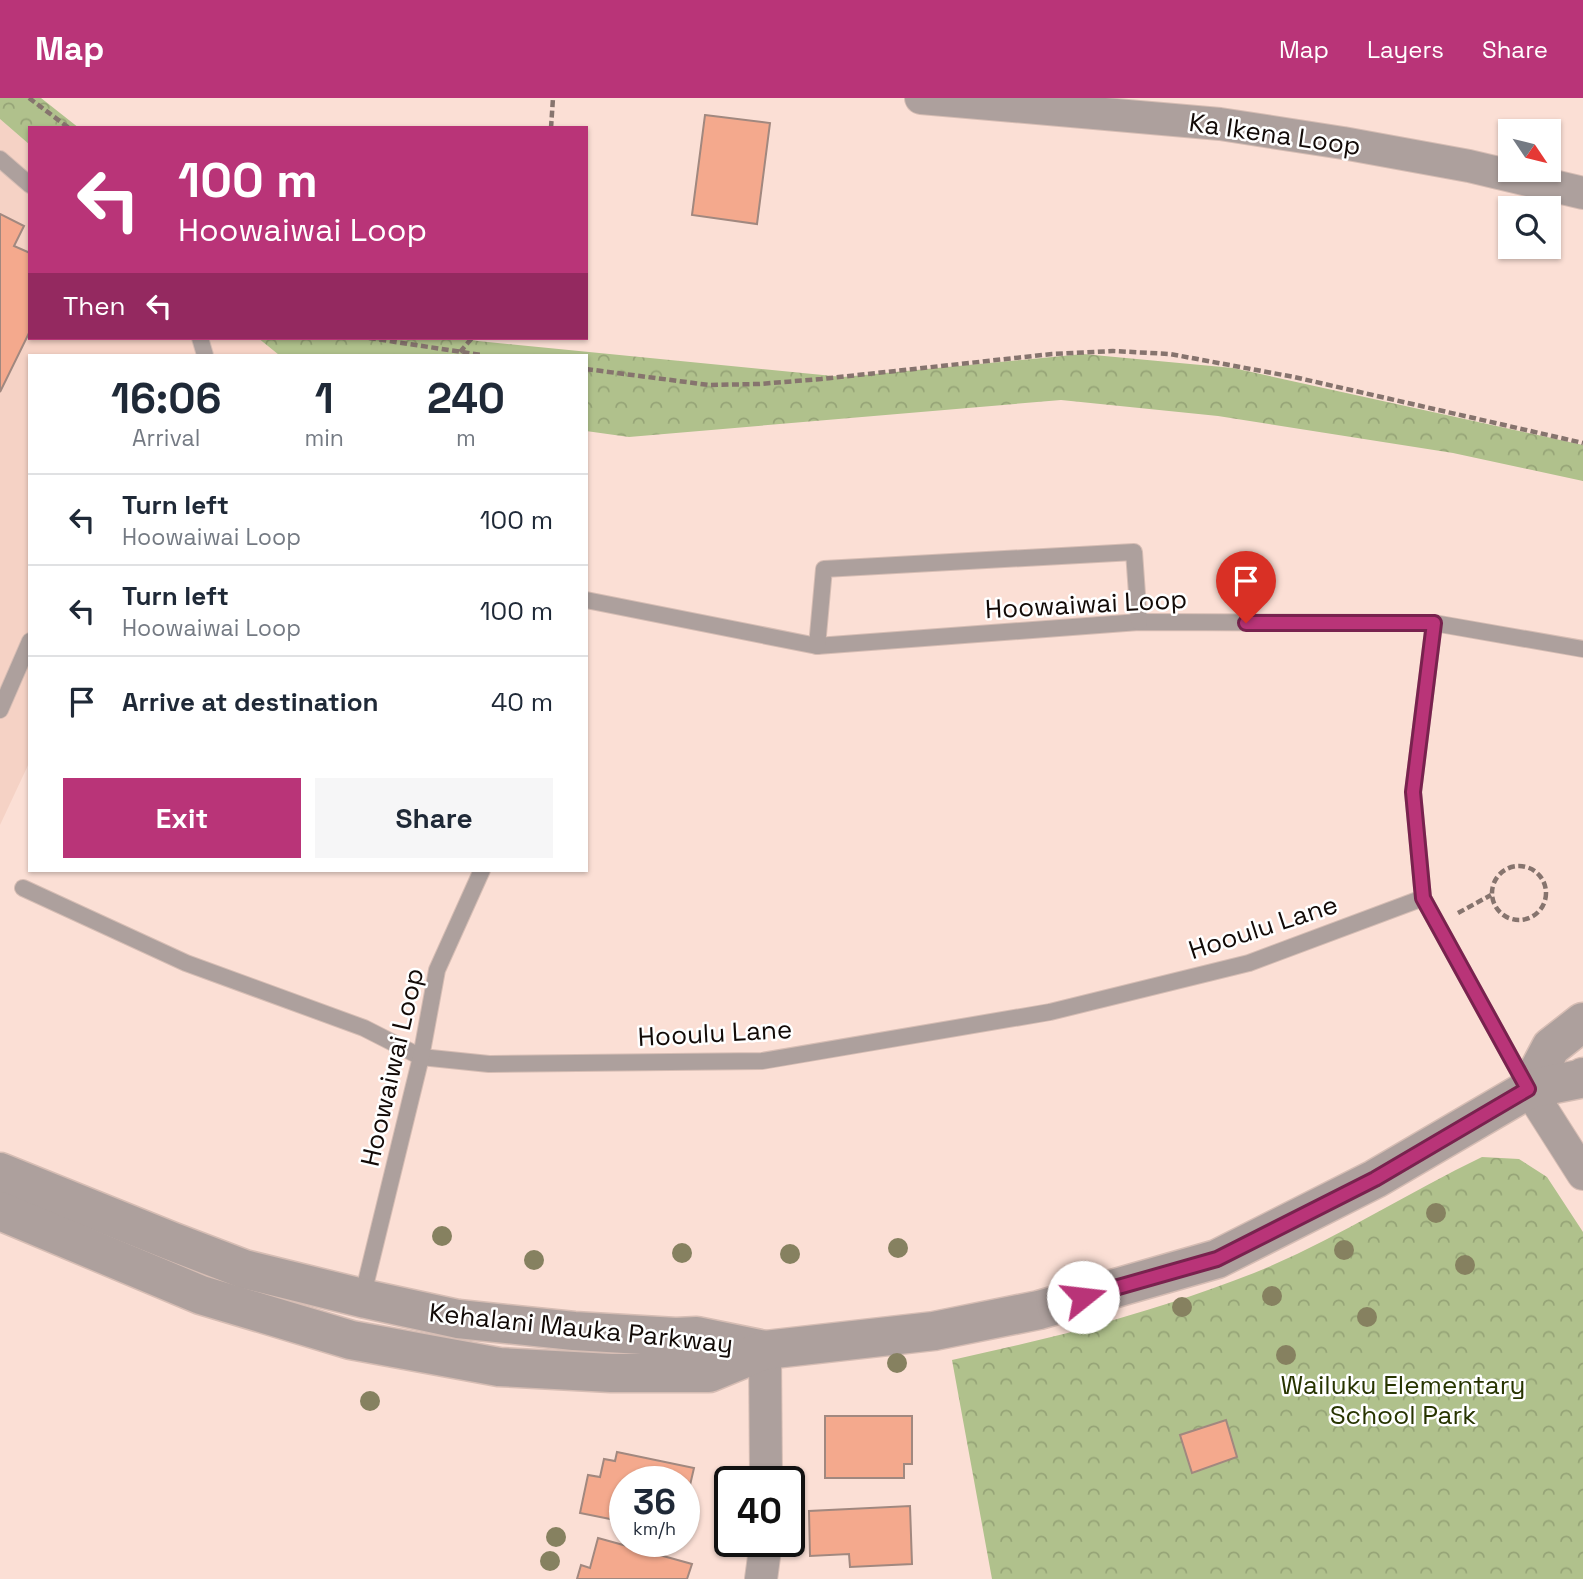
<!DOCTYPE html>
<html lang="en">
<head>
<meta charset="utf-8">
<style>
	body { margin:0; font-family:"Space Grotesk",sans-serif; background:#f6f6f7; color:#1f2937; height:100vh; display:flex; flex-direction:column; font-size:26px; white-space:nowrap }
	* { box-sizing:border-box; margin:0 }
	p { font-size:23px; color:#747a83 }
	.icon { flex:none; width:38px; height:38px; fill:none; stroke:currentColor; stroke-width:2; stroke-linecap:round; stroke-linejoin:round }
	.map { position:relative; flex:1; overflow:hidden }
	.sheet { position:absolute; left:28px; top:256px; width:560px; height:518px; display:flex; flex-direction:column; background:#fff; border-radius:0px; box-shadow:0 2px 5px #0004 }
	.sheet>* { flex:none }
	.guide { position:absolute; left:28px; top:28px; width:560px; height:214px; border-radius:0px; box-shadow:0 2px 5px #0004; background:#b93478; color:#fff; overflow:hidden }
	.needle { width:46px; rotate:125deg }
	.tools { position:absolute; left:1498px; top:21px; display:grid; gap:14px }
	.tools a { display:grid; place-items:center; width:63px; height:63px; border-radius:0px; background:#fff; box-shadow:0 2px 5px #0004; font-size:35px }
	.speed { position:absolute; left:609px; top:1368px; display:flex; gap:14px; font-size:35px; font-weight:700; text-align:center }
	.speed>* { display:grid; place-content:center; width:91px; height:91px; border-radius:50%; background:#fff; box-shadow:0 2px 5px #0004; line-height:1 }
	.speed small { font-size:18px; font-weight:400 }
	.speed .limit { border:4px solid #111; border-radius:10px; background:#fff; color:#111 }
	.pin { position:absolute; display:grid; place-items:center; width:60px; height:60px; color:#fff; margin:-72px -30px; border-radius:50% 50% 50% 0; rotate:-45deg; box-shadow:0 0 7px #0007 }
	.pin .icon { rotate:45deg }
	.me { position:absolute; width:77px; margin:-38px; rotate:74deg; stroke-linejoin:round; filter:drop-shadow(0 0 5px #0008) }
	.turn { display:flex; align-items:center; gap:24px; height:147px; padding:0 35px; font-size:32px }
	.turn .icon { width:91px; height:91px; stroke-width:2.5 }
	.turn b { display:block; font-size:49px; line-height:60px }
	.then { display:flex; align-items:center; height:66px; padding:0 35px; background:#0003; gap:14px; font-size:26px }
	.eta { display:flex; justify-content:space-evenly; align-items:center; height:119px; text-align:center }
	.eta b { font-size:42px; font-weight:600; line-height:49px }
	.cta { display:flex; gap:14px; margin-top:auto; padding:14px 35px }
	.cta a { flex:1; height:80px; border-radius:0px; background:#b93478; color:#fff; font-size:28px; font-weight:600; line-height:80px; text-align:center }
	.cta a+a { background:#f6f6f7; color:#1f2937 }
	ul { padding:0; list-style:none }
	li { display:flex; align-items:center; gap:21px; height:91px; padding:0 35px; border-top:2px solid #e0e1e3 }
	li div { flex:1 }
	li b { display:block; font-size:26px }
	li em { font-style:normal }
	header { display:flex; align-items:center; gap:42px; box-sizing:border-box; height:98px; padding:0 35px; background:#b93478; color:#fff }
	header strong { font-size:33px }
	nav { display:flex; gap:38px; margin-inline-start:auto; font-size:24px }
	.map>svg:first-child { display:block }
</style>
</head>
<body>
<header>
<strong>Map</strong>
<nav><a>Map</a><a>Layers</a><a>Share</a></nav>
</header>
<div class="map">
<svg width="1583" height="1481" viewBox="0 0 1583 1481">
	<defs>
		<pattern id="forest-crowns" width="20" height="18" patternUnits="userSpaceOnUse" patternTransform="scale(1.75)"><rect width="20" height="18" fill="#b0c18c"/><path d="M2 6a3 3 0 1 1 6 0M12 15a3 3 0 1 1 6 0" fill="none" stroke="#96a477"/></pattern>
	</defs>
	<rect width="100%" height="100%" fill="#fbdfd5"/>
	<!-- built -->
	<polygon fill="#f5d2c5" points="0,21 30,47 30,240 258,240 279,257 30,257 30,663 0,727"/>
	<!-- forest -->
	<g fill="url(#forest-crowns)">
		<polygon points="0,0 41,0 79,30 30,30 30,47 0,21"/>
		<polygon points="258,240 460,240 478,243 843,279 1083,256 1233,270 1583,347 1583,383 1453,355 1218,318 1061,302 629,339 586,333 586,257 279,257"/>
		<path d="M1482,1059L1519,1061L1547,1079L1583,1134V1481H992L952,1262C995,1252 1039,1243 1082,1231C1140,1215 1198,1197 1254,1175C1333,1143 1405,1096 1482,1059Z"/>
	</g>
	<!-- building -->
	<g fill="#f4a98d" stroke="#a1887f" stroke-width="2">
		<polygon points="705,17 770,25 757,126 692,117"/>
		<polygon points="0,116 24,128 14,148 30,155 30,233 0,294"/>
		<polygon points="825,1318 912,1318 912,1366 904,1366 904,1380 825,1380"/>
		<polygon points="1226,1322 1237,1359 1192,1375 1180,1337"/>
		<polygon points="617,1354 694,1370 684,1413 684,1384 625,1384 625,1424 580,1415 588,1377 600,1379 604,1361 615,1363"/>
		<polygon points="910,1408 912,1466 850,1469 849,1456 810,1458 809,1413"/>
		<polygon points="598,1440 692,1466 687,1481 577,1481 581,1467 590,1470"/>
	</g>
	<g fill="none" stroke-linecap="round" stroke-linejoin="round">
		<defs>
			<g id="service">
				<polyline points="0,61 30,87"/>
				<polyline points="200,240 205,257"/>
				<polyline points="586,502 817,548 1139,524 1434,525 1413,694 1423,800 1527,989"/>
				<polyline points="1434,525 1583,551"/>
				<polyline points="817,548 824,471 1134,454 1139,524"/>
				<polyline points="0,612 30,543"/>
				<polyline points="23,790 186,865 364,930 421,959 489,966 762,963 1050,914 1249,865 1423,800"/>
				<polyline points="366,1184 421,959 437,872 482,772"/>
			</g>
			<g id="minor">
				<polyline points="921,0 1220,26 1343,45 1469,68 1583,95"/>
				<polyline points="1529,991 1583,1076"/>
				<polyline points="765,1252 766,1384"/>
				<polyline points="761,1481 766,1444"/>
			</g>
			<g id="tertiary">
				<polyline points="1529,991 1551,949 1583,924"/>
				<polyline points="0,1074 171,1143 244,1171 366,1201 458,1221 574,1233 676,1239 697,1238 765,1252"/>
				<polyline points="0,1113 201,1197 351,1242 499,1269 611,1275 709,1275 765,1252 934,1233 1039,1212 1217,1161 1375,1081 1529,991 1580,981 1583,979"/>
			</g>
		</defs>
		<!-- service casing -->
		<use href="#service" stroke="#d6bdb4" stroke-width="18"/>
		<!-- minor casing -->
		<use href="#minor" stroke="#d6bdb4" stroke-width="34"/>
		<!-- tertiary casing -->
		<use href="#tertiary" stroke="#d6bdb4" stroke-width="41"/>
		<!-- path -->
		<g stroke="#86746e" stroke-width="4.5" stroke-dasharray="7 3.5" stroke-linecap="butt">
			<polyline points="29,0 69,30"/>
			<polyline points="551,30 553,0"/>
			<polyline points="369,240 482,257"/>
			<polyline points="460,254 472,240"/>
			<polyline points="586,271 709,287 759,286 821,281 1052,256 1113,253 1170,256 1294,279 1583,345"/>
			<circle cx="1519" cy="795" r="27"/>
			<polyline points="1458,815 1491,797"/>
		</g>
		<!-- service -->
		<use href="#service" stroke="#ada09d" stroke-width="16"/>
		<!-- minor -->
		<use href="#minor" stroke="#ada09d" stroke-width="32"/>
		<!-- tertiary -->
		<use href="#tertiary" stroke="#ada09d" stroke-width="38"/>
	</g>
	<!-- trees -->
	<g fill="#868160">
		<circle cx="1436" cy="1115" r="10"/>
		<circle cx="442" cy="1138" r="10"/>
		<circle cx="898" cy="1150" r="10"/>
		<circle cx="1344" cy="1152" r="10"/>
		<circle cx="682" cy="1155" r="10"/>
		<circle cx="790" cy="1156" r="10"/>
		<circle cx="534" cy="1162" r="10"/>
		<circle cx="1465" cy="1167" r="10"/>
		<circle cx="1272" cy="1198" r="10"/>
		<circle cx="1182" cy="1209" r="10"/>
		<circle cx="1367" cy="1219" r="10"/>
		<circle cx="1286" cy="1257" r="10"/>
		<circle cx="897" cy="1265" r="10"/>
		<circle cx="370" cy="1303" r="10"/>
		<circle cx="556" cy="1439" r="10"/>
		<circle cx="550" cy="1463" r="10"/>
	</g>
	<g fill="none" stroke-linecap="round" stroke-linejoin="round">
		<defs>
			<polyline id="route" points="1083,1199 1217,1161 1375,1081 1528,991 1423,800 1413,694 1434,525 1246,525"/>
		</defs>
		<!-- route casing -->
		<use href="#route" stroke="#78224e" stroke-width="18"/>
		<!-- route -->
		<use href="#route" stroke="#b93478" stroke-width="12"/>
	</g>
	<g text-anchor="middle" stroke-width="5" stroke-linejoin="round" paint-order="stroke">
		<!-- street labels -->
		<g font-size="26" fill="#120a07" stroke="#fff">
			<text transform="translate(1275 36) rotate(8)" y="9">Ka Ikena Loop</text>
			<text transform="translate(1086 506) rotate(-3)" y="9">Hoowaiwai Loop</text>
			<text transform="translate(1263 829) rotate(-18)" y="9">Hooulu Lane</text>
			<text transform="translate(715 935) rotate(-3)" y="9">Hooulu Lane</text>
			<text transform="translate(392 969) rotate(-77)" y="9">Hoowaiwai Loop</text>
			<text transform="translate(581 1230) rotate(6)" y="9">Kehalani Mauka Parkway</text>
		</g>
		<!-- park labels -->
		<g font-size="26" fill="#273400" stroke="#fff">
			<text x="1403" y="1296">Wailuku Elementary<tspan x="1403" dy="30">School Park</tspan></text>
		</g>
	</g>
</svg>
<div class="tools">
<a><svg class="needle" viewBox="-14 -14 28 28"><path d="M0-13l5 13h-10z" fill="#e53935"/><path d="M0 13l5-13h-10z" fill="#747a83"/></svg></a>
<a><svg class="icon" aria-label="search" viewBox="0 0 24 24"><circle cx="10" cy="10" r="6"/><path d="M15 15l6 6"/></svg></a>
</div>
<div class="speed"><div>36<small>km/h</small></div><div class="limit">40</div></div>
<div class="pin" style="left:1246px;top:525px;background:#d93025"><svg class="icon" aria-label="arrive" viewBox="0 0 24 24"><path d="M6 21V4h12l-3 4 3 4H6"/></svg></div>
<svg class="me" style="left:1083px;top:1199px" viewBox="-20 -20 40 40"><circle r="19" fill="#fff"/><path d="M0-13L10 11 0 6-10 11z" fill="#b93478"/></svg>
<div class="guide">
<div class="turn"><svg class="icon" aria-label="left" viewBox="0 0 24 24"><path d="M17 20v-9H6M10 6l-5 5 5 5"/></svg><div><b>100 m</b>Hoowaiwai Loop</div></div>
<div class="then">Then<svg class="icon" aria-label="left" viewBox="0 0 24 24"><path d="M17 20v-9H6M10 6l-5 5 5 5"/></svg></div>
</div>
<section class="sheet">
<div class="eta">
<div><b>16:06</b><p>Arrival</p></div>
<div><b>1</b><p>min</p></div>
<div><b>240</b><p>m</p></div>
</div>
<ul>
<li><svg class="icon" aria-label="left" viewBox="0 0 24 24"><path d="M17 20v-9H6M10 6l-5 5 5 5"/></svg><div><b>Turn left</b><p>Hoowaiwai Loop</p></div><em>100 m</em></li>
<li><svg class="icon" aria-label="left" viewBox="0 0 24 24"><path d="M17 20v-9H6M10 6l-5 5 5 5"/></svg><div><b>Turn left</b><p>Hoowaiwai Loop</p></div><em>100 m</em></li>
<li><svg class="icon" aria-label="arrive" viewBox="0 0 24 24"><path d="M6 21V4h12l-3 4 3 4H6"/></svg><div><b>Arrive at destination</b></div><em>40 m</em></li>
</ul>
<div class="cta"><a>Exit</a><a>Share</a></div>
</section>
</div>
</body>
</html>
